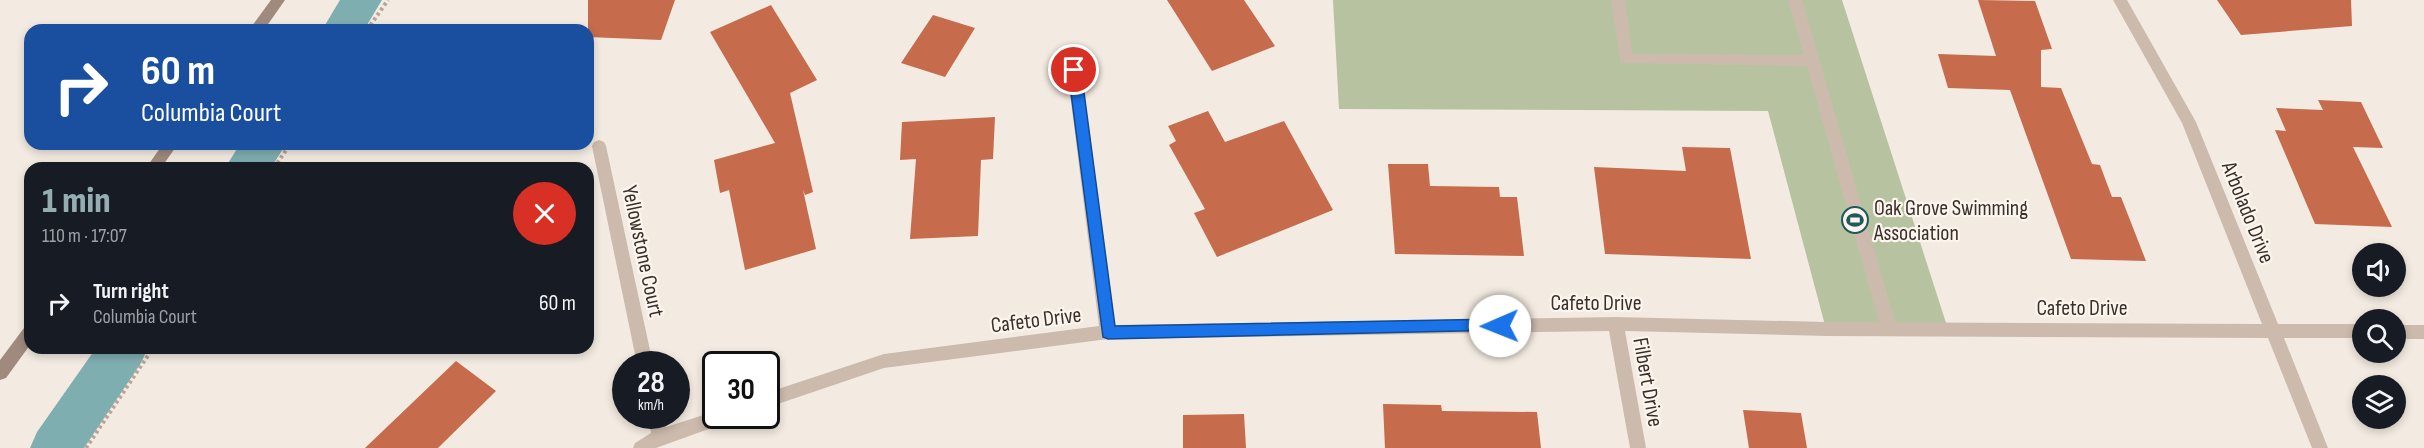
<!DOCTYPE html>
<html lang="en">
<head>
<meta charset="utf-8">
<style>
	body { margin:0; font-family:"Sofia Sans Condensed",sans-serif; background:#242831; color:#f1f3f6; height:100vh; display:flex; flex-direction:column; font-size:22px; white-space:nowrap }
	* { box-sizing:border-box; margin:0 }
	p { font-size:20px; color:#9ea1a6 }
	.icon { flex:none; width:33px; height:33px; fill:none; stroke:currentColor; stroke-width:2; stroke-linecap:round; stroke-linejoin:round }
	.map { position:relative; flex:1; overflow:hidden }
	.sheet { position:absolute; left:24px; top:162px; width:570px; height:192px; display:flex; flex-direction:column; background:#171b24; border-radius:18px; box-shadow:0 3px 9px #0003 }
	.sheet>* { flex:none }
	.top-card { position:absolute; left:24px; top:24px; width:570px; height:126px; border-radius:18px; box-shadow:0 3px 9px #0003; background:#1a4fa0; color:#fff; overflow:hidden }
	.controls { position:absolute; left:2352px; top:243px; display:grid; gap:12px }
	.controls a { display:grid; place-items:center; width:54px; height:54px; border-radius:50%; background:#171b24; box-shadow:0 3px 9px #0003; font-size:30px }
	.speed { position:absolute; left:612px; top:351px; display:flex; gap:12px; font-size:30px; font-weight:700; text-align:center }
	.speed>* { display:grid; place-content:center; width:78px; height:78px; border-radius:50%; background:#171b24; box-shadow:0 3px 9px #0003; line-height:1 }
	.speed small { font-size:15px; font-weight:400 }
	.speed .limit { border:3px solid #111; border-radius:9px; background:#fff; color:#111 }
	.pin { position:absolute; display:grid; place-items:center; width:51px; height:51px; color:#fff; margin:-26px; border:3px solid #fff; border-radius:50%; box-shadow:0 2px 6px #0007 }
	.me { position:absolute; width:66px; margin:-33px; rotate:269deg; stroke-linejoin:round; filter:drop-shadow(0 0 4px #0008) }
	.turn { display:flex; align-items:center; gap:21px; height:126px; padding:0 18px; font-size:27px }
	.turn .icon { width:78px; height:78px; stroke-width:2.5 }
	.turn b { display:block; font-size:42px; line-height:51px }
	.round { display:grid; place-items:center; flex:none; width:63px; height:63px; border-radius:32px; background:#242831 }
	.head { display:flex; align-items:center; justify-content:space-between; height:102px; padding:0 18px }
	h1 { font-size:36px; font-weight:800; line-height:45px; color:#93adb1 }
	ul { padding:0; list-style:none }
	li { display:flex; align-items:center; gap:18px; height:78px; padding:0 18px }
	li div { flex:1 }
	li b { display:block; font-size:22px }
	li em { font-style:normal }
	.map>svg:first-child { display:block }
</style>
</head>
<body>
<div class="map">
<svg width="2424" height="448" viewBox="0 0 2424 448">
	<rect width="100%" height="100%" fill="#f3ebe1"/>
	<!-- green -->
	<polygon fill="#b7c3a0" points="1333,0 1842,0 1948,329 1826,329 1768,111 1339,109"/>
	<g fill="none" stroke-linecap="round" stroke-linejoin="round">
		<!-- canal -->
		<g fill="#7faeb1" fill-rule="evenodd">
			<polygon points="340,0 382,0 364,30 322,30"/>
			<polygon points="240,144 286,144 271,168 225,168"/>
			<polygon points="96,348 148,348 141,363 84,448 30,448 37,432"/>
		</g>
	</g>
	<!-- building -->
	<g fill="#c66b4c">
		<polygon points="588,0 675,0 661,40 588,37"/>
		<polygon points="1167,0 1244,0 1275,46 1212,71"/>
		<polygon points="1978,0 2035,1 2052,49 2041,50 2041,87 2061,88 2092,164 2100,165 2112,197 2121,197 2146,261 2071,259 2010,90 1948,88 1938,54 1996,56"/>
		<polygon points="2217,0 2351,0 2352,26 2241,35"/>
		<polygon points="771,5 817,80 790,93 813,192 805,195 803,190 816,249 745,270 729,190 720,193 714,160 775,143 710,32"/>
		<polygon points="933,15 975,28 945,77 901,63"/>
		<polygon points="2318,100 2361,102 2383,148 2353,147 2392,227 2315,224 2275,130 2286,131 2276,108 2323,110"/>
		<polygon points="1208,111 1225,142 1284,121 1333,210 1217,257 1194,213 1205,209 1169,145 1176,141 1168,126"/>
		<polygon points="995,117 993,159 981,160 978,236 910,239 916,159 900,160 902,122"/>
		<polygon points="1682,147 1730,148 1751,259 1605,254 1594,167 1686,171"/>
		<polygon points="1388,164 1428,164 1430,186 1499,187 1500,197 1517,197 1524,256 1395,254"/>
		<polygon points="456,361 496,391 438,448 365,448"/>
		<polygon points="1383,404 1441,405 1442,411 1537,412 1541,448 1385,448"/>
		<polygon points="1743,410 1801,413 1807,448 1749,448"/>
		<polygon points="1244,414 1246,448 1183,448 1183,415"/>
	</g>
	<g fill="none" stroke-linecap="round" stroke-linejoin="round">
		<!-- path -->
		<g stroke="#b8a596" stroke-width="4" stroke-dasharray="3 3" stroke-linecap="butt">
			<polyline points="367,30 388,0"/>
			<polyline points="274,168 290,144"/>
			<polyline points="86,448 153,348"/>
		</g>
		<!-- lane -->
		<polygon fill="#ccbbac" fill-rule="evenodd" points="1611,0 1625,0 1632,54 1804,55 1788,0 1802,0 1897,329 1895,334 1889,336 1883,334 1881,329 1807,66 1621,63"/>
		<!-- street -->
		<g fill="#ccbbac" fill-rule="evenodd">
			<polygon points="2113,0 2127,0 2196,122 2278,324 2362,324 2362,338 2284,338 2328,448 2312,448 2268,338 1826,336 1625,331 1646,448 1630,448 1609,331 1108,339 884,368 766,408 766,393 884,354 1099,326 1067,70 1074,65 1081,70 1115,325 1616,317 1826,322 2262,324 2182,123"/>
			<polygon points="599,140 604,142 606,146 653,364 637,364 592,146 594,142"/>
			<rect x="2396" y="325" width="28" height="14"/>
			<polygon points="716,411 716,416 733,416 731,421 656,448 633,448 635,443 651,433 648,416 664,416 666,427"/>
		</g>
		<!-- secondary -->
		<g fill="#a08a7d" fill-rule="evenodd">
			<polygon points="271,0 285,0 264,30 249,30"/>
			<polygon points="163,144 178,144 161,168 146,168"/>
			<polygon points="30,326 30,345 6,378 0,380 0,360 24,328"/>
		</g>
	</g>
	<!-- route -->
	<polygon fill="#1a73e8" stroke="#114b97" stroke-width="1.5" points="1074,65 1081,70 1115,326 1500,319 1505,321 1507,326 1505,330 1108,339 1103,337 1068,70"/>
	<!-- icons -->
	<defs>
		<symbol id="stadium-ring" viewBox="-11 -11 22 22"><circle r="9.5" fill="#fbf5ee" stroke="#20585c" stroke-width="1.5"/><path d="M0-5a6.5 5 0 1 0 0 10a6.5 5 0 1 0 0-10ZM-3.5-1.8h7v3.6h-7Z" fill="#20585c"/></symbol>
	</defs>
	<g fill-rule="evenodd">
		<use href="#stadium-ring" x="1840" y="205" width="30" height="30"/>
	</g>
	<g text-anchor="middle" stroke-width="4.5" stroke-linejoin="round" paint-order="stroke">
		<!-- poi labels -->
		<g font-size="22" fill="#3a302b" stroke="#fbf5ee" text-anchor="start">
			<text x="1874" y="215">Oak Grove Swimming<tspan x="1874" dy="25">Association</tspan></text>
		</g>
		<!-- street labels -->
		<g font-size="22" fill="#3a302b" stroke="#fbf5ee">
			<text transform="translate(2249 212) rotate(68)" y="8">Arbolado Drive</text>
			<text transform="translate(644 251) rotate(78)" y="8">Yellowstone Court</text>
			<text x="1596" y="310">Cafeto Drive</text>
			<text x="2082" y="315">Cafeto Drive</text>
			<text transform="translate(1036 319) rotate(-7)" y="8">Cafeto Drive</text>
			<text transform="translate(1649 382) rotate(80)" y="8">Filbert Drive</text>
		</g>
	</g>
</svg>
<div class="controls">
<a><svg class="icon" aria-label="sound" viewBox="0 0 24 24"><path d="M4 9h4l5-4v14l-5-4H4zM17 9q2 3 0 6"/></svg></a>
<a><svg class="icon" aria-label="search" viewBox="0 0 24 24"><circle cx="10" cy="10" r="6"/><path d="M15 15l6 6"/></svg></a>
<a><svg class="icon" aria-label="layers" viewBox="0 0 24 24"><path d="M12 4l9 5-9 5-9-5zM3 14l9 5 9-5"/></svg></a>
</div>
<div class="speed"><div>28<small>km/h</small></div><div class="limit">30</div></div>
<div class="pin" style="left:1074px;top:70px;background:#d93025"><svg class="icon" aria-label="arrive" viewBox="0 0 24 24"><path d="M6 21V4h12l-3 4 3 4H6"/></svg></div>
<svg class="me" style="left:1500px;top:326px" viewBox="-20 -20 40 40"><circle r="19" fill="#fff"/><path d="M0-13L10 11 0 6-10 11z" fill="#1a73e8"/></svg>
<div class="top-card">
<div class="turn"><svg class="icon" aria-label="right" viewBox="0 0 24 24"><path d="M7 20v-9h11M14 6l5 5-5 5"/></svg><div><b>60 m</b>Columbia Court</div></div>
</div>
<section class="sheet">
<div class="head"><div><h1>1 min</h1><p>110 m · 17:07</p></div><a class="round" style="background:#d93025;color:#fff"><svg class="icon" aria-label="close" viewBox="0 0 24 24"><path d="M6 6l12 12M18 6L6 18"/></svg></a></div>
<ul>
<li><svg class="icon" aria-label="right" viewBox="0 0 24 24"><path d="M7 20v-9h11M14 6l5 5-5 5"/></svg><div><b>Turn right</b><p>Columbia Court</p></div><em>60 m</em></li>
</ul>
</section>
</div>
</body>
</html>
